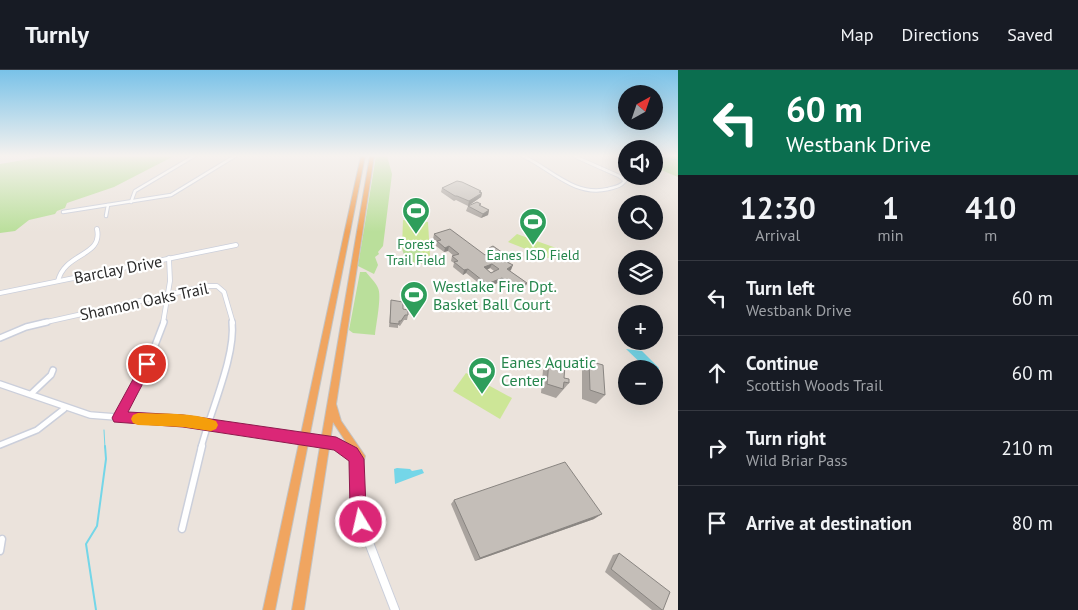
<!DOCTYPE html>
<html lang="en">
<head>
<meta charset="utf-8">
<style>
	body { margin:0; font-family:"PT Sans",sans-serif; background:#20242c; color:#f1f3f6; height:100vh; display:flex; flex-direction:column; font-size:19px; white-space:nowrap }
	* { box-sizing:border-box; margin:0 }
	p { font-size:16px; color:#9ea1a6 }
	.icon { flex:none; width:28px; height:28px; fill:none; stroke:currentColor; stroke-width:2; stroke-linecap:round; stroke-linejoin:round }
	.map { position:relative; flex:1; overflow:hidden }
	.drawer { display:flex; flex-direction:column; background:#171b24; width:400px }
	.drawer>* { flex:none }
	.banner { background:#0b6e4f; color:#fff; overflow:hidden }
	.needle { width:32px; rotate:40deg }
	.controls { position:absolute; left:618px; top:15px; display:grid; gap:10px }
	.controls a { display:grid; place-items:center; width:45px; height:45px; border-radius:50%; background:#171b24; box-shadow:0 5px 20px #0002; font-size:25px }
	.pin { position:absolute; display:grid; place-items:center; width:42px; height:42px; color:#fff; margin:-21px; border:2px solid #fff; border-radius:50%; box-shadow:0 1px 5px #0007 }
	.me { position:absolute; width:55px; margin:-28px; rotate:351deg; stroke-linejoin:round; filter:drop-shadow(0 0 4px #0008) }
	.turn { display:flex; align-items:center; gap:18px; height:105px; padding:0 25px; font-size:22px }
	.turn .icon { width:65px; height:65px; stroke-width:2.5 }
	.turn b { display:block; font-size:35px; line-height:42px }
	.eta { display:flex; justify-content:space-evenly; align-items:center; height:85px; text-align:center }
	.eta b { font-size:30px; font-weight:700; line-height:35px }
	ul { padding:0; list-style:none }
	li { display:flex; align-items:center; gap:15px; height:75px; padding:0 25px; border-top:1px solid #363941 }
	li div { flex:1 }
	li b { display:block; font-size:19px }
	li em { font-style:normal }
	header { display:flex; align-items:center; gap:30px; box-sizing:border-box; height:70px; padding:0 25px; background:#171b24; border-bottom:1px solid #363941 }
	header strong { font-size:24px }
	nav { display:flex; gap:28px; margin-inline-start:auto; font-size:18px }
	main { display:flex; flex:1; min-height:0 }
	.map>svg:first-child { display:block }
</style>
</head>
<body>
<header>
<strong>Turnly</strong>
<nav><a>Map</a><a>Directions</a><a>Saved</a></nav>
</header>
<main>
<div class="map">
<svg width="678" height="540" viewBox="0 0 678 540">
	<rect width="100%" height="100%" fill="#ebe3dc"/>
	<!-- green -->
	<g fill="#badf9b">
		<polygon points="47,86 174,86 114,117 67,133 65,138 57,141 55,144 29,150 15,161 0,163 0,94"/>
		<polygon points="376,86 387,86 392,104 383,176 378,182 379,184 375,187 378,195 374,204 358,196"/>
		<polygon points="654,86 678,87 678,107 654,97"/>
		<path d="M402,178L422,180V185L434,188L435,195C420,194 405,195 402,178Z"/>
		<path d="M360,202H366C370,207 376,213 378,218C382,226 376,254 375,265L353,263L349,260Z"/>
	</g>
	<!-- pitch -->
	<g fill="#cde697">
		<polygon points="403,150 428,152 430,186 422,185 421,180 402,178"/>
		<polygon points="517,164 559,179 551,189 508,172"/>
		<polygon points="466,303 512,328 500,349 453,321"/>
	</g>
	<!-- water -->
	<g fill="#74d6e8">
		<polygon points="626,279 642,281 659,298 658,302 654,303 654,299 647,299"/>
		<polygon points="397,398 410,399 412,401 422,399 424,403 395,414 394,399"/>
	</g>
	<g fill="none" stroke-linecap="round" stroke-linejoin="round">
		<!-- stream-far1 -->
		<g stroke="#74d6e8" stroke-width="1">
			<polyline points="654,86 678,90"/>
			<polyline points="104,360 105,378"/>
		</g>
		<!-- stream -->
		<polyline stroke="#74d6e8" stroke-width="2" points="96,540 86,474 97,456 106,389 105,376"/>
		<defs>
			<g id="minor-far3">
				<path d="M523,86C551,99 574,127 608,119C615,117 620,117 625,111L619,106L574,86"/>
				<polyline points="131,132 135,121 194,86"/>
				<polyline points="63,142 171,125 235,86"/>
				<polyline points="106,146 108,135"/>
			</g>
			<g id="minor-far2">
				<path d="M58,211C65,182 103,187 97,159"/>
				<polyline points="0,223 236,175"/>
				<polyline points="42,253 207,216 217,216 224,222 233,253"/>
				<polyline points="163,253 170,211 169,188"/>
			</g>
			<g id="minor-far1">
				<polyline points="0,268 26,257 47,252"/>
				<polyline points="31,324 51,305 53,300"/>
				<polyline points="118,348 149,291 164,252"/>
				<polyline points="0,375 37,360 64,339"/>
				<path d="M201,378C210,342 236,286 232,252"/>
			</g>
			<g id="minor">
				<polyline points="182,459 202,376"/>
				<polyline points="0,470 2,469 0,481"/>
			</g>
			<polyline id="tertiary-far1" points="0,314 90,345 220,355 336,374 345,378"/>
			<polyline id="tertiary" points="343,376 356,389 358,438 361,452 395,540"/>
			<g id="trunk">
				<polygon points="361,86 365,86 275,540 263,540"/>
				<polygon points="370,86 374,86 336,334 341,351 365,386 361,402 358,403 355,402 353,399 356,387 333,352 304,540 292,540"/>
			</g>
		</defs>
		<!-- minor-far3 casing -->
		<use href="#minor-far3" stroke="#cbcfdb" stroke-width="4.5"/>
		<!-- minor-far2 casing -->
		<use href="#minor-far2" stroke="#cbcfdb" stroke-width="5.5"/>
		<!-- minor-far1 casing -->
		<use href="#minor-far1" stroke="#cbcfdb" stroke-width="8"/>
		<!-- minor casing -->
		<use href="#minor" stroke="#cbcfdb" stroke-width="9"/>
		<!-- tertiary-far1 casing -->
		<use href="#tertiary-far1" stroke="#cbcfdb" stroke-width="8"/>
		<!-- tertiary casing -->
		<use href="#tertiary" stroke="#cbcfdb" stroke-width="10"/>
		<!-- trunk casing -->
		<use href="#trunk" stroke="#c3c3c3" stroke-width="2"/>
		<!-- minor-far3 -->
		<use href="#minor-far3" stroke="#fff" stroke-width="2.5"/>
		<!-- minor-far2 -->
		<use href="#minor-far2" stroke="#fff" stroke-width="4"/>
		<!-- minor-far1 -->
		<use href="#minor-far1" stroke="#fff" stroke-width="5"/>
		<!-- minor -->
		<use href="#minor" stroke="#fff" stroke-width="6"/>
		<!-- tertiary-far1 -->
		<use href="#tertiary-far1" stroke="#fff" stroke-width="5.5"/>
		<!-- tertiary -->
		<use href="#tertiary" stroke="#fff" stroke-width="8"/>
		<!-- trunk -->
		<use href="#trunk" fill="#f0a560" fill-rule="evenodd"/>
	</g>
	<!-- wall -->
	<g fill="#a9a39e" fill-rule="evenodd">
		<polygon points="442,118 481,122 482,123 481,127 468,136 456,130 454,131 441,122"/>
		<polygon points="468,136 480,136 489,140 488,145 481,148 466,141"/>
		<path d="M434,164L485,185L488,183L487,182L489,178L511,194V200L510,201L527,213L525,218L514,223L500,212L485,218L466,203L463,205L453,197L454,193L451,191L452,186H454L448,181L444,182L436,176L437,172L433,169ZM490,198L494,201L491,203L487,200Z"/>
		<polygon points="391,230 403,239 408,245 407,250 404,250 400,256 398,255 398,258 389,257"/>
		<polygon points="549,291 569,313 556,328 541,323 543,300"/>
		<polygon points="589,291 605,325 596,334 582,329 582,300"/>
		<polygon points="454,430 594,449 475,491 451,434"/>
		<polygon points="619,483 663,540 652,540 605,502 613,485"/>
	</g>
	<!-- shaded-wall -->
	<g fill="#898581">
		<polygon points="481,121 480,124 482,123 481,127 468,136 469,131 479,122"/>
		<polygon points="489,140 488,145 481,148 483,144"/>
		<polygon points="449,176 448,181 444,182 445,178"/>
		<polygon points="492,194 490,198 482,202 484,197"/>
		<polygon points="513,195 511,200 505,203 507,199"/>
		<polygon points="468,199 466,203 463,205 464,200"/>
		<polygon points="502,208 500,212 485,218 487,214"/>
		<polygon points="527,213 525,218 514,223 516,218"/>
		<polygon points="602,444 594,449 475,491 480,488"/>
	</g>
	<!-- building -->
	<g fill="#c4beb8" stroke="#898581" fill-rule="evenodd">
		<polygon points="457,111 462,112 481,121 479,122 482,123 469,131 457,126 455,126 442,118"/>
		<polygon points="477,132 481,134 479,135 489,140 483,144 468,136"/>
		<path d="M450,159L485,185L493,182L489,178L493,176L513,190L507,192L513,195L507,199L527,213L516,218L502,208L487,214L468,199L464,200L454,192L458,191L452,186L459,184L449,176L445,178L437,171L441,170L434,164ZM492,194L499,199L491,203L484,197Z"/>
		<polygon points="391,230 403,232 403,239 408,240 408,245 405,245 401,251 399,251 399,254 390,253"/>
		<polygon points="549,291 565,296 564,308 569,309 569,313 564,312 563,319 547,314"/>
		<polygon points="589,291 603,295 605,325 590,320"/>
		<polygon points="565,392 602,444 480,488 454,430"/>
		<polygon points="619,483 670,522 663,540 662,540 611,499"/>
	</g>
	<!-- sky -->
	<linearGradient id="sky" x2="0" y2="1"><stop stop-color="#79c2e8"/><stop offset="0.53" stop-color="#f6f2ef"/><stop offset="1" stop-color="#f6f2ef" stop-opacity="0"/></linearGradient>
	<rect width="678" height="162" fill="url(#sky)"/>
	<!-- route -->
	<polygon fill="#db2777" stroke="#8e194d" points="147,290 151,291 153,294 128,342 183,345 336,367 357,378 364,389 366,438 369,452 367,458 361,461 355,458 350,438 349,391 334,380 183,357 114,352 112,348 114,344 143,291"/>
	<!-- slow -->
	<path fill="#f59e0b" d="M138,343C163,344 192,342 216,351L218,355L216,359L211,361L183,357L138,355L133,353L131,349L133,345Z"/>
	<!-- icons -->
	<defs>
		<symbol id="stadium-pin" viewBox="-11 -11 22 30"><path d="M0 17L-7.5 6A9.5 9.5 0 1 1 7.5 6Z" fill="#2e9e5b" stroke="#fff"/><path d="M0-5a6.5 5 0 1 0 0 10a6.5 5 0 1 0 0-10ZM-3.5-1.8h7v3.6h-7Z" fill="#fff"/></symbol>
	</defs>
	<g fill-rule="evenodd">
		<use href="#stadium-pin" x="400" y="125" width="32" height="43"/>
		<use href="#stadium-pin" x="517" y="136" width="32" height="43"/>
		<use href="#stadium-pin" x="398" y="209" width="32" height="43"/>
		<use href="#stadium-pin" x="466" y="285" width="32" height="43"/>
	</g>
	<g text-anchor="middle" stroke-width="4.5" stroke-linejoin="round" paint-order="stroke">
		<!-- far-leisure labels -->
		<g font-size="14" fill="#27864d" stroke="#fff">
			<text x="416" y="179">Forest<tspan x="416" dy="16">Trail Field</tspan></text>
			<text x="533" y="190">Eanes ISD Field</text>
		</g>
		<!-- street labels -->
		<g font-size="16" fill="#2a2a2a" stroke="#fff">
			<text transform="translate(118 199) rotate(-11)" y="6">Barclay Drive</text>
			<text transform="translate(144 231) rotate(-12)" y="6">Shannon Oaks Trail</text>
		</g>
		<!-- leisure labels -->
		<g font-size="16" fill="#27864d" stroke="#fff" text-anchor="start">
			<text x="433" y="222">Westlake Fire Dpt.<tspan x="433" dy="18">Basket Ball Court</tspan></text>
			<text x="501" y="298">Eanes Aquatic<tspan x="501" dy="18">Center</tspan></text>
		</g>
	</g>
</svg>
<div class="controls">
<a><svg class="needle" viewBox="-14 -14 28 28"><path d="M0-13l5 13h-10z" fill="#e53935"/><path d="M0 13l5-13h-10z" fill="#9ea1a6"/></svg></a>
<a><svg class="icon" aria-label="sound" viewBox="0 0 24 24"><path d="M4 9h4l5-4v14l-5-4H4zM17 9q2 3 0 6"/></svg></a>
<a><svg class="icon" aria-label="search" viewBox="0 0 24 24"><circle cx="10" cy="10" r="6"/><path d="M15 15l6 6"/></svg></a>
<a><svg class="icon" aria-label="layers" viewBox="0 0 24 24"><path d="M12 4l9 5-9 5-9-5zM3 14l9 5 9-5"/></svg></a>
<a>+</a>
<a>−</a>
</div>
<div class="pin" style="left:147px;top:294px;background:#d93025"><svg class="icon" aria-label="arrive" viewBox="0 0 24 24"><path d="M6 21V4h12l-3 4 3 4H6"/></svg></div>
<svg class="me" style="left:361px;top:452px" viewBox="-20 -20 40 40"><circle r="17" fill="#db2777" stroke="#fff" stroke-width="3"/><path d="M0-11L8 9 0 5-8 9z" fill="#fff"/></svg>
</div>
<section class="drawer">
<div class="banner">
<div class="turn"><svg class="icon" aria-label="left" viewBox="0 0 24 24"><path d="M17 20v-9H6M10 6l-5 5 5 5"/></svg><div><b>60 m</b>Westbank Drive</div></div>
</div>
<div class="eta">
<div><b>12:30</b><p>Arrival</p></div>
<div><b>1</b><p>min</p></div>
<div><b>410</b><p>m</p></div>
</div>
<ul>
<li><svg class="icon" aria-label="left" viewBox="0 0 24 24"><path d="M17 20v-9H6M10 6l-5 5 5 5"/></svg><div><b>Turn left</b><p>Westbank Drive</p></div><em>60 m</em></li>
<li><svg class="icon" aria-label="ahead" viewBox="0 0 24 24"><path d="M12 20V5M6 11l6-6 6 6"/></svg><div><b>Continue</b><p>Scottish Woods Trail</p></div><em>60 m</em></li>
<li><svg class="icon" aria-label="right" viewBox="0 0 24 24"><path d="M7 20v-9h11M14 6l5 5-5 5"/></svg><div><b>Turn right</b><p>Wild Briar Pass</p></div><em>210 m</em></li>
<li><svg class="icon" aria-label="arrive" viewBox="0 0 24 24"><path d="M6 21V4h12l-3 4 3 4H6"/></svg><div><b>Arrive at destination</b></div><em>80 m</em></li>
</ul>
</section>
</main>
</body>
</html>
